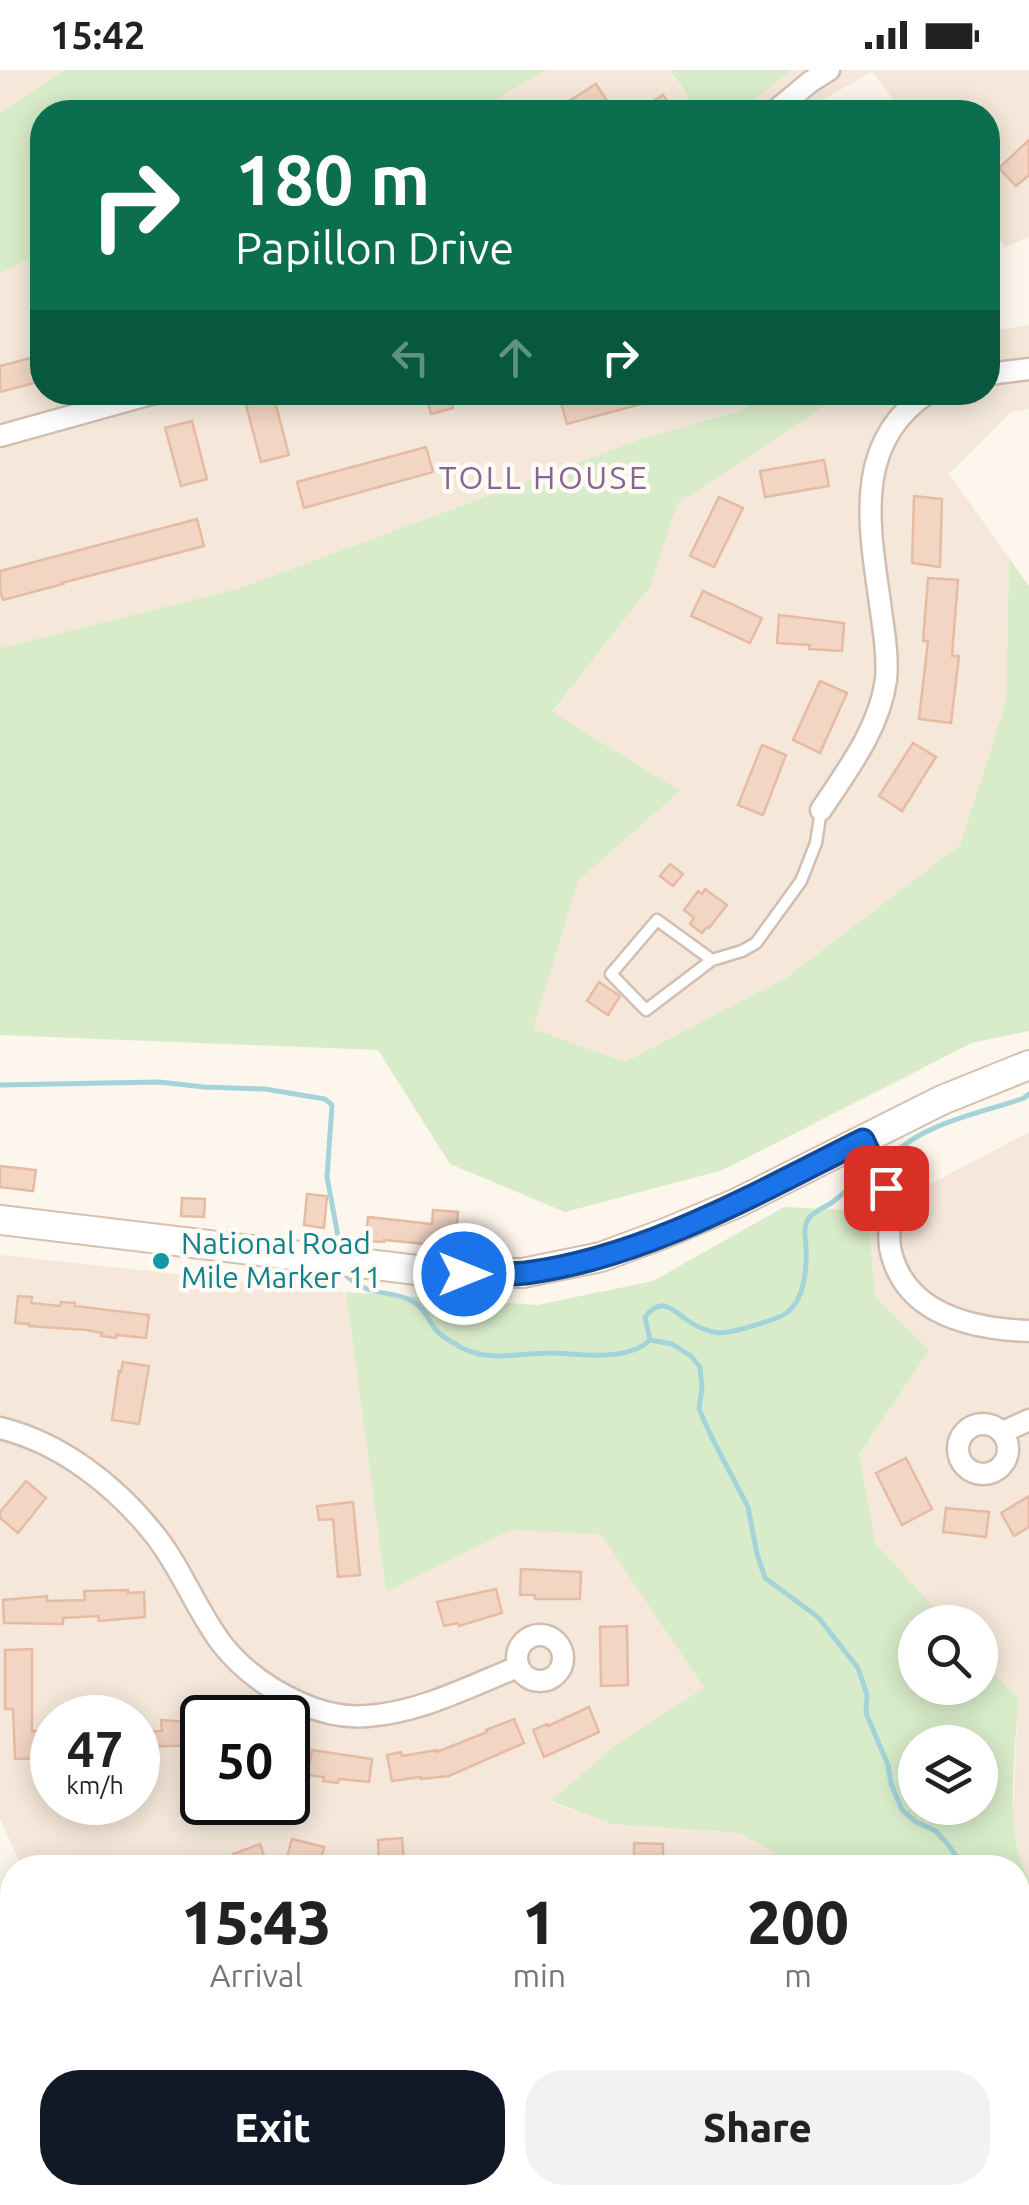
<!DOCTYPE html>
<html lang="en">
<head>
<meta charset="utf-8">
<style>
	body { margin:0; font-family:Ubuntu,sans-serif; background:#f2f2f2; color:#222; height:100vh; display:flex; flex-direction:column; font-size:38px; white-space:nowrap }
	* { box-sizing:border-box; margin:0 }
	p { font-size:32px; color:#767676 }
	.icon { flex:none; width:55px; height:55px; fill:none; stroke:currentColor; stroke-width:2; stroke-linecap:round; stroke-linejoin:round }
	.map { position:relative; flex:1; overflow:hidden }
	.details { position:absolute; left:0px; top:1785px; width:1030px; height:350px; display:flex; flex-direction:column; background:#fff; border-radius:40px 40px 0 0; box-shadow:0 5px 25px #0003 }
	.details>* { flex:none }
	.top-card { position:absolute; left:30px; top:30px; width:970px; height:305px; border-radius:40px; box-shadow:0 5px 25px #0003; background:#0b6e4f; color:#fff; overflow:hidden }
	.fabs { position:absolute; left:898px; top:1535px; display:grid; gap:20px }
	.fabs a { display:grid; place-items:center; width:100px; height:100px; border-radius:50%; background:#fff; box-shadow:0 5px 25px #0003; font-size:50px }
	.speed { position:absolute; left:30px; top:1625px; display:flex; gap:20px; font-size:50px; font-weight:700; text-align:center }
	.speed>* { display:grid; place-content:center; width:130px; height:130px; border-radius:50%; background:#fff; box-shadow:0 5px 25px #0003; line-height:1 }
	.speed small { font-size:25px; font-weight:400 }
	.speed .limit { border:5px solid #111; border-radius:15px; background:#fff; color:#111 }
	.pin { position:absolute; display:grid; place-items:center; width:85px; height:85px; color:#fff; margin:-42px; border-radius:20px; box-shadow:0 5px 15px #0006 }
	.me { position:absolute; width:110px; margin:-55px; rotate:90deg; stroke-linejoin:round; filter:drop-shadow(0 0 8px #0008) }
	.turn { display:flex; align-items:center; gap:35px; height:210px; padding:0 40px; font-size:45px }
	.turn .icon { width:130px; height:130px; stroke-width:2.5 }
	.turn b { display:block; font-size:70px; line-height:85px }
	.lanes { display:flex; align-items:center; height:95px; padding:0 40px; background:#0003; justify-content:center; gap:50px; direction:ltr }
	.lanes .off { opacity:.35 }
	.eta { display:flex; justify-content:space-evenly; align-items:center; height:170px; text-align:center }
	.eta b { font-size:60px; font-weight:800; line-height:70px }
	.primary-button { display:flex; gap:20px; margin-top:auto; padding:20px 40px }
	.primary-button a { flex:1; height:115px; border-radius:40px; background:#111827; color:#fff; font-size:40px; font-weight:800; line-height:115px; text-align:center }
	.primary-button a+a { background:#f2f2f2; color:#222 }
	.status { display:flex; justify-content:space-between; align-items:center; height:70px; padding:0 50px; background:#fff; direction:ltr }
	.status svg { height:28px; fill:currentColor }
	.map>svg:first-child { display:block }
</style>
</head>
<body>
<div class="status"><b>15:42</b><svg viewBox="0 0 49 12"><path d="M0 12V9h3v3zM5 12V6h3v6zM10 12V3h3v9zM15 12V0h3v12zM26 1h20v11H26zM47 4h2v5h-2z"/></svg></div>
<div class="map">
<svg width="1029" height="2135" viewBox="0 0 1029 2135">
	<rect width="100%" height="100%" fill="#fdf6ec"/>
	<!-- residential -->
	<g fill="#f5e8da" fill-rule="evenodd">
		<polygon points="0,0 64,0 0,43"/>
		<polygon points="546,0 669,0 698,42 473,42"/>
		<polygon points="791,0 1029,0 1029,167 1005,177 988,154 988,42 903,42 872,2 829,26 808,42 740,42"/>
		<polygon points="42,183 42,322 767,323 740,341 641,369 240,518 0,578 0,203"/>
		<polygon points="1029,255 1029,339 1011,342 949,404 1009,488 1006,632 960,775 787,907 625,992 532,960 578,811 679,722 552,643 650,517 677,434 844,323 988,322 988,262"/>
		<polygon points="1029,1062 1029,1810 1022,1797 1013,1750 1018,1629 980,1587 980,1552 948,1552 876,1474 859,1385 928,1280 875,1226 868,1141 912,1124"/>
		<path d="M0,1185L346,1222L386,1522L511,1460L601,1463L704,1618L619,1672L551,1732L611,1754L739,1763L802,1797H22L0,1749ZM52,1648H138V1732H52ZM202,1648H288V1732H202Z"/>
		<polygon points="897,2122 898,2135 49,2135 47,2123"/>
	</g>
	<!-- green -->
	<g fill="#d8ecc9" fill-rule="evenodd">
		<polygon points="64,0 546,0 473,42 42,42 42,183 0,203 0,43"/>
		<polygon points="670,0 791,0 740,42 698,42"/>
		<polygon points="767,322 844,323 677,434 650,517 552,642 680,721 578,811 533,959 625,992 787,907 960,775 1006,632 1009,488 1029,516 1029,961 972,973 723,1100 565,1142 450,1094 378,980 0,965 0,578 240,518 641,369 740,341"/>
		<path d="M784,1137L868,1141L875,1226L929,1280L859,1385L876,1474L948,1552H915V1618H980V1587L1018,1629C1016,1683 1003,1762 1029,1810V2135H898L897,2123L1018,2122V1798L802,1797L739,1763L611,1754L551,1731L619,1672L704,1618L601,1464L511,1460L386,1522L346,1222L537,1235L653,1211ZM915,1672H980V1738H915Z"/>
	</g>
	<!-- water -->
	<path fill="#bfe3e8" stroke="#a5d3da" stroke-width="2.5" d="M0,1854L12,1867C13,1900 18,1944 0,1972Z"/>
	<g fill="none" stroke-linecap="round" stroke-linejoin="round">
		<!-- stream -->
		<g stroke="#a5d3da" stroke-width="5">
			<polyline points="0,1015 159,1012 204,1017 265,1019 325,1029 332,1035 327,1107 340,1177"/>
			<path d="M891,1086C926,1052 979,1044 1024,1028L1029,1024"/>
			<path d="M348,1207C373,1229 387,1218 412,1231C425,1238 428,1250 436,1260C442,1267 453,1273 462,1278C492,1293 522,1282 553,1283C582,1284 627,1292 650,1270L645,1247C663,1224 674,1242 690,1252C698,1257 710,1262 719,1263C733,1263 766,1252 779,1247C804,1237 807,1202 806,1179C806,1169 802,1157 809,1148C814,1141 826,1137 834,1131C844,1124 852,1114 863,1106"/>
			<polyline points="650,1270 672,1274 691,1286 700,1297 702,1318 699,1339 711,1366 748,1437 757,1484 765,1508 818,1547 858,1598 867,1625 866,1643 888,1695 891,1714 902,1740 916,1752 936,1761 950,1777 963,1798"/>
			<polyline points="1018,1940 1029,2016"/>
			<path d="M0,2015C17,2052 1,2053 2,2086C2,2103 3,2118 2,2135"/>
			<polyline points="1022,2086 1029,2059"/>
		</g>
	</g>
	<!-- building -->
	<g fill="#f3d5c3" stroke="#e6bba3" stroke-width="2.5">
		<polygon points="596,14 611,37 603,42 552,42"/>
		<polygon points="663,25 675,42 636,42"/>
		<polygon points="1029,70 1029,105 1016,116 999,98"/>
		<polygon points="38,286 42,311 0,322 0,296"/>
		<polygon points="425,322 449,322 453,338 431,344"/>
		<polygon points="558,322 667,322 667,327 567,354"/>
		<polygon points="274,328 289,385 261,392 246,335"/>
		<polygon points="192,351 207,409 181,416 165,358"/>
		<polygon points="426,377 433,402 304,438 297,412"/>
		<polygon points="824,390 829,416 765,427 760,401"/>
		<polygon points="914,426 942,429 940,497 912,493"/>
		<polygon points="719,427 743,438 714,497 690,486"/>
		<polygon points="197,449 204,476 62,513 63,514 3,530 0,519 0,501"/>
		<polygon points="928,508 958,510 952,586 959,586 951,653 919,649 928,571 923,571"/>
		<polygon points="703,521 762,548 750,573 691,546"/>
		<polygon points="779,545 844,553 842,581 809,579 810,575 777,573"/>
		<polygon points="820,611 847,623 820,683 793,670"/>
		<polygon points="913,673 936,687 902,741 879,726"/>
		<polygon points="762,675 786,685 763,745 738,735"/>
		<polygon points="670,794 683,804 673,816 660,806"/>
		<polygon points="705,819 727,835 709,858 707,857 702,863 690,854 694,848 684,840 698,821 702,824"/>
		<polygon points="599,912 620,926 608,945 587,931"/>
		<polygon points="0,1096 36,1100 33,1121 0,1117"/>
		<polygon points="307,1124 327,1126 324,1158 304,1155"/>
		<polygon points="182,1128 205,1129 204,1147 181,1146"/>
		<polygon points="433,1140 458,1142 455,1177 384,1170 384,1172 366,1171 368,1147 432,1154"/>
		<polygon points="18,1226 32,1227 31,1233 60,1236 61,1232 75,1233 75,1236 149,1245 146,1268 116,1265 116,1268 101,1266 102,1263 87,1260 29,1256 29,1254 15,1253"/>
		<polygon points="123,1292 149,1296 139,1354 112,1350 119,1301 121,1302"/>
		<polygon points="906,1388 932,1439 902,1455 876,1403"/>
		<polygon points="26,1411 46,1428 18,1463 0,1448 0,1442"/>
		<polygon points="1029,1426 1029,1457 1014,1466 1001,1443"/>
		<polygon points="353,1432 360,1505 338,1507 333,1449 319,1450 317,1436"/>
		<polygon points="946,1438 989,1442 986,1467 943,1462"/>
		<polygon points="521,1499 581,1502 580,1529 535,1529 535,1525 520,1525"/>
		<polygon points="496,1519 502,1543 459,1556 458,1553 444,1556 437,1532"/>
		<polygon points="128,1520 128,1523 144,1522 145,1547 99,1551 98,1546 63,1548 63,1554 4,1553 3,1530 47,1526 47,1531 85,1530 84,1521"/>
		<polygon points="627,1556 628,1615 601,1616 600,1557"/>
		<polygon points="32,1579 32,1661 43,1661 44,1665 52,1665 52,1688 15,1689 13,1639 5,1639 5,1580"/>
		<polygon points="589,1637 599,1662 544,1687 533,1660 547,1654 548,1656"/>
		<polygon points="514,1649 524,1673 449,1706 421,1709 421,1707 392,1711 387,1685 401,1682 402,1686 437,1680 437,1682 487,1662 486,1660"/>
		<polygon points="161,1650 202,1653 202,1675 138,1677 138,1662 162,1661"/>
		<polygon points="312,1680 372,1689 369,1712 339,1709 338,1713 323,1711 324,1707 307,1705"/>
		<polygon points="402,1768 404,1792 379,1793 378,1770"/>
		<polygon points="292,1769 324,1777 320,1795 287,1787"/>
		<polygon points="634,1773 663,1774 663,1796 634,1795"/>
		<polygon points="260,1774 268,1798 238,1798 233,1784"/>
		<polygon points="669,2122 694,2122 687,2135 662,2135"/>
	</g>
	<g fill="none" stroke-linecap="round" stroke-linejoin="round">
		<defs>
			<polyline id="lane" points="712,890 657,850 611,904 646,940 712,890 742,881 756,873 801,811 816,773 821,740"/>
			<g id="street">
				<polyline points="774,42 810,12 829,0"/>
				<polyline points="988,304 1029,299"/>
				<polyline points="0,366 158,322"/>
				<path d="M821,740C848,699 879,659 886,610C888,589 885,568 882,548C872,468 847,375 929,322"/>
				<path d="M863,1070C874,1091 887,1111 890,1135C891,1150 887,1167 891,1182C906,1245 973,1259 1029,1261"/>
				<circle cx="983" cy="1379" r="25"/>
				<path d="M0,1358C61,1373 115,1415 154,1464C181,1497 196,1540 222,1574C243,1601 269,1619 300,1633C320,1642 345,1648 367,1646C419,1643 470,1616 518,1597"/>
				<polyline points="1003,1362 1029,1350"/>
				<circle cx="540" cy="1588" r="23"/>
				<polyline points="741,2135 747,2122"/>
			</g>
			<g id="secondary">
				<polyline points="0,1150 442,1203 523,1203 601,1187 663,1164 737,1133 942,1030 1029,995"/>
				<polyline points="476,2122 530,2135"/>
				<polyline points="312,2135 367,2122"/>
			</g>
		</defs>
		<!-- lane casing -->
		<use href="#lane" stroke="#d1beb0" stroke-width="15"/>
		<!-- street casing -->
		<use href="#street" stroke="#d1beb0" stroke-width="25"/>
		<!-- secondary casing -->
		<use href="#secondary" stroke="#d6c0b0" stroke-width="32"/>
		<!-- lane -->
		<use href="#lane" stroke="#fff" stroke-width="10"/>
		<!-- street -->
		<use href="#street" stroke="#fff" stroke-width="20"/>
		<!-- secondary -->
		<use href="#secondary" stroke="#fff" stroke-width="28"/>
	</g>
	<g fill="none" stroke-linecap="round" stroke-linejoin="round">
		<defs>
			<path id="route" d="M464,1204C485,1204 506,1205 526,1203C646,1187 757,1123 863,1070L886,1118"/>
		</defs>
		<!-- route casing -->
		<use href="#route" stroke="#114b97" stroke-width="25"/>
		<!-- route -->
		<use href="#route" stroke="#1a73e8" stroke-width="18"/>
	</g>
	<!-- markers -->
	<circle fill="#0f9aa8" stroke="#fffaf3" stroke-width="4" cx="161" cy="1191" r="10"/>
	<g text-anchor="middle" stroke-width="9" stroke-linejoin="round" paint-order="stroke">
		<!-- culture labels -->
		<g font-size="30" fill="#0d838f" stroke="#fffaf3" text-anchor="start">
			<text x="181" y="1184">National Road<tspan x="181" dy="34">Mile Marker 11</tspan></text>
		</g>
		<!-- neighbourhood labels -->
		<g font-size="32" letter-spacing="2.5" fill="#846695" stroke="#fffaf3">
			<text x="544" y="419">TOLL HOUSE</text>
		</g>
	</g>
</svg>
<div class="fabs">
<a><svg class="icon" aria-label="search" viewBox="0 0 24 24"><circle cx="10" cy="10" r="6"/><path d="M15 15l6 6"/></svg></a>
<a><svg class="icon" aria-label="layers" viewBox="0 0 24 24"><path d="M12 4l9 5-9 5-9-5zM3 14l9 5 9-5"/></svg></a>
</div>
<div class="speed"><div>47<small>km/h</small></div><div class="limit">50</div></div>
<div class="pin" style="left:886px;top:1118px;background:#d93025"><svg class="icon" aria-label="arrive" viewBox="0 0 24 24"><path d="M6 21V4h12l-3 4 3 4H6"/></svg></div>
<svg class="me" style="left:464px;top:1204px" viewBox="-20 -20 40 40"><circle r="17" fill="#1a73e8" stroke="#fff" stroke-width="3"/><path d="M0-11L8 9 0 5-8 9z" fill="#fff"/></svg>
<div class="top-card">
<div class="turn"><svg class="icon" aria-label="right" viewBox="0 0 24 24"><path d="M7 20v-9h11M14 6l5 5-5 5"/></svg><div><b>180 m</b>Papillon Drive</div></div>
<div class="lanes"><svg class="icon off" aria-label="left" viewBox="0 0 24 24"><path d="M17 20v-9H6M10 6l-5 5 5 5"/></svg><svg class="icon off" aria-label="ahead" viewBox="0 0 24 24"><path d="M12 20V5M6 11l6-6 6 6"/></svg><svg class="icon" aria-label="right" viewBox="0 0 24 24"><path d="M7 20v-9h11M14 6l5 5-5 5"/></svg></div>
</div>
<section class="details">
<div class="eta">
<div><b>15:43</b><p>Arrival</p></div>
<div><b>1</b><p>min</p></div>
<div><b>200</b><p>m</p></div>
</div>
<div class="primary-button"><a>Exit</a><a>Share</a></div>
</section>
</div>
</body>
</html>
